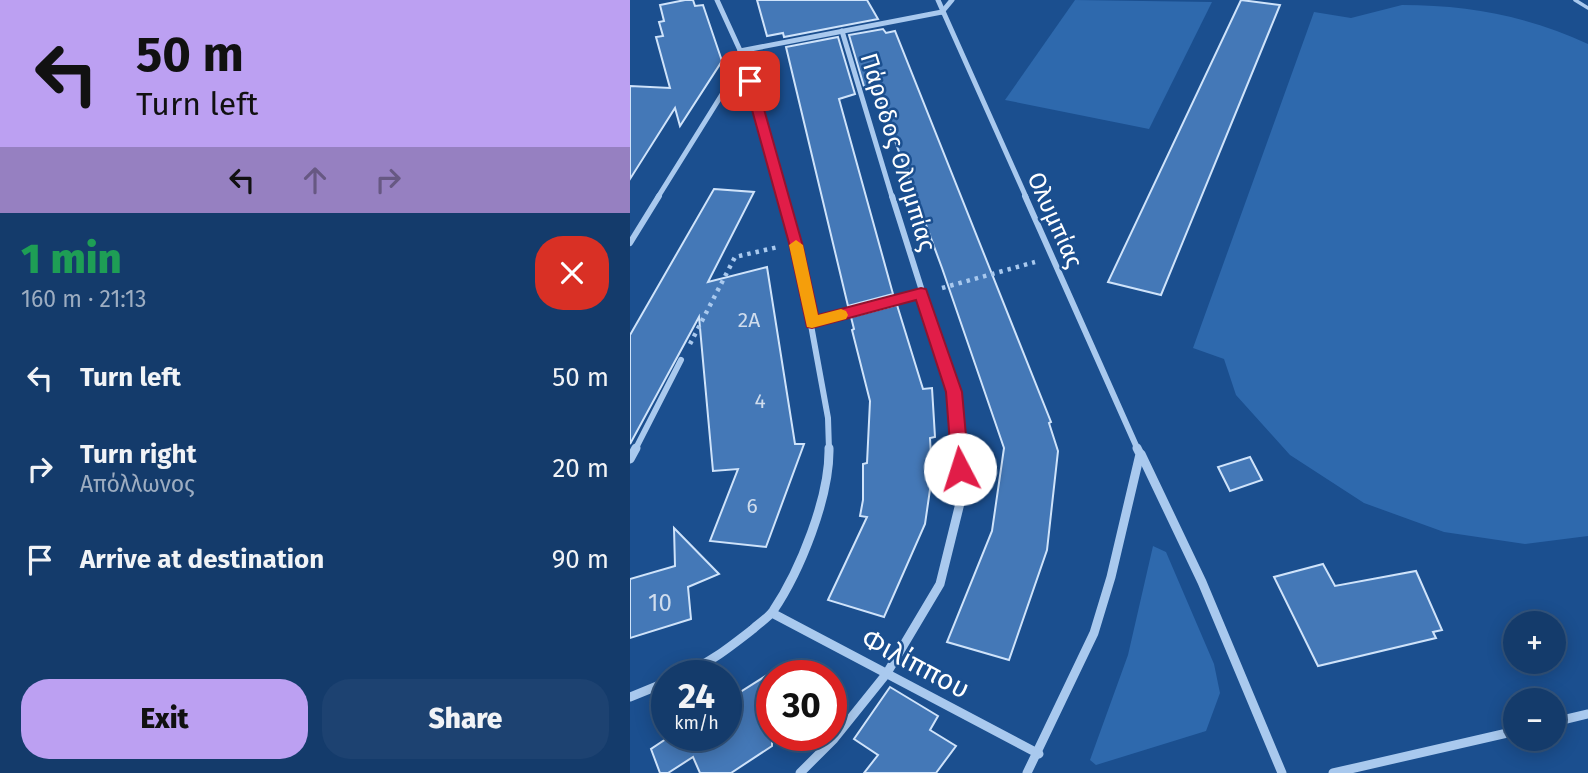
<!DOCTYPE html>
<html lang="en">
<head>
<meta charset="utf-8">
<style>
	body { margin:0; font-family:"Fira Sans",sans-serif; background:#1d4271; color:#f1f3f6; height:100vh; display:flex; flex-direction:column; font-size:26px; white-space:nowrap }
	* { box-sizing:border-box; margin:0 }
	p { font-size:23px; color:#9dadc1 }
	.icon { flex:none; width:38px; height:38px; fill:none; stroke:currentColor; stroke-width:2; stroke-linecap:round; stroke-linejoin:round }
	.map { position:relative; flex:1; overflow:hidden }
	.drawer { display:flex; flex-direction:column; background:#143b6b; width:630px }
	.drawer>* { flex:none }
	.guide { background:#bca0f2; color:#111; overflow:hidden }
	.controls { position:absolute; left:873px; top:611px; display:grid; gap:14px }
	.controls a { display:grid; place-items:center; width:63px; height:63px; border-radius:50%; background:#143b6b; box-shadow:0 4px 18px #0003,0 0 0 2px #33557e; font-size:35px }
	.speed { position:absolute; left:21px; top:660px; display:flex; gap:14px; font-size:35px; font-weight:700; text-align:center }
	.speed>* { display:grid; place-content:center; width:91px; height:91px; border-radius:50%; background:#143b6b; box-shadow:0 4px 18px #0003,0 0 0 2px #33557e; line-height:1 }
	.speed small { font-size:18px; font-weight:400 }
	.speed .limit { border:10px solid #d22; background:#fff; color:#111 }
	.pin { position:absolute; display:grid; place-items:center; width:60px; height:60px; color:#fff; margin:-30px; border-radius:14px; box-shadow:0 4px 10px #0006 }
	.me { position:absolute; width:77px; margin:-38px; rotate:355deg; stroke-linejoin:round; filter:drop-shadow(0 0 5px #0008) }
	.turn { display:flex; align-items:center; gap:24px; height:147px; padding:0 21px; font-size:32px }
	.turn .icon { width:91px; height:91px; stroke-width:2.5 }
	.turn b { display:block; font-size:49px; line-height:60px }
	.lanes { display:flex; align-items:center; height:66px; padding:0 21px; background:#0003; justify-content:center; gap:35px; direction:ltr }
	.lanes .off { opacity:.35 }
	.round { display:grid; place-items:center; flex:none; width:74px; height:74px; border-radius:28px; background:#1d4271 }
	.overview { display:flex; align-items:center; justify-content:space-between; height:119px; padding:0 21px }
	h1 { font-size:42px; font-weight:800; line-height:52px; color:#1e9e55 }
	.primary-button { display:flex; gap:14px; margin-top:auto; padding:14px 21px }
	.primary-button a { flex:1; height:80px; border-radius:28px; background:#bca0f2; color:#111; font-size:28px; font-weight:800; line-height:80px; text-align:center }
	.primary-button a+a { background:#1d4271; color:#f1f3f6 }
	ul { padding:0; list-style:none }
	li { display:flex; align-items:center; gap:21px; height:91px; padding:0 21px }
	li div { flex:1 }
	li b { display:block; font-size:26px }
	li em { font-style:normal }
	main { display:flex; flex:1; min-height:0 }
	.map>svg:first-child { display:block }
</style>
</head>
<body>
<main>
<section class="drawer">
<div class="guide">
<div class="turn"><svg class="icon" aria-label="left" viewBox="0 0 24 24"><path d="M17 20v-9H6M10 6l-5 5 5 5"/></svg><div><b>50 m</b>Turn left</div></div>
<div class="lanes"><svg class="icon" aria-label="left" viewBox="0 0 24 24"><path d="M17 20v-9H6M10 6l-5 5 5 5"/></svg><svg class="icon off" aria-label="ahead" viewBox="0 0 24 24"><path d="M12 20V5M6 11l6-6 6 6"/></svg><svg class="icon off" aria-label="right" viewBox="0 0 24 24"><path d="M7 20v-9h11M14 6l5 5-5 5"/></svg></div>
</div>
<div class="overview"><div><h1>1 min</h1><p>160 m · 21:13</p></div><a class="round" style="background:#d93025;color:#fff"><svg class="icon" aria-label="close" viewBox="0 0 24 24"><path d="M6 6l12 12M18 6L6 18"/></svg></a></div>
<ul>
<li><svg class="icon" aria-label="left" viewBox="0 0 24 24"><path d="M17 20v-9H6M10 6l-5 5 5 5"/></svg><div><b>Turn left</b></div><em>50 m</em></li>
<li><svg class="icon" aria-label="right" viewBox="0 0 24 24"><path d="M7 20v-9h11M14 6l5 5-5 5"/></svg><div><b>Turn right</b><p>Απόλλωνος</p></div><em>20 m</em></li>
<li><svg class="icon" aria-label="arrive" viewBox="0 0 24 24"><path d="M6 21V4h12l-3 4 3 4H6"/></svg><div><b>Arrive at destination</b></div><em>90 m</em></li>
</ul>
<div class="primary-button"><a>Exit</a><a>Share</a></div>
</section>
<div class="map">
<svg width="958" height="773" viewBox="0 0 958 773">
	<rect width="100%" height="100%" fill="#1b4f8f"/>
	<!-- green -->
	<g fill="#2e69ad">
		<polygon points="445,0 582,2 519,129 375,100"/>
		<path d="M772,5C838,5 898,16 958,44V536L895,544L814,532L734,503L660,455L606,395L594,359L563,348L684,12L721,18Z"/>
		<polygon points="523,546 536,552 584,664 590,693 576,731 466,765 460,760 498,655"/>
	</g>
	<!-- building -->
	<g fill="#4478b7" stroke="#cfe3fa" stroke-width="2">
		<polygon points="55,0 63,0 65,6 73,5 92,61 50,126 45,108 0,179 0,86 40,88 26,37 33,36 29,22 34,21 30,5"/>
		<polygon points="127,0 237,0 248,19 154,37 153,33 137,36"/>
		<polygon points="611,0 650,5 531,295 478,282"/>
		<polygon points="253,29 256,33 265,31 421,422 419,423 428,451 417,550 379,660 317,642 362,531 374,448 312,268 245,87 235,90 219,35"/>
		<polygon points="208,37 225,94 209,99 263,294 218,306 156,47"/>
		<polygon points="84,189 124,192 78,282 137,267 165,444 174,444 136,547 80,541 108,469 83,471 69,317 0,444 0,335"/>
		<polygon points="267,305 293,389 302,388 305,437 300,438 302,476 295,524 254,617 198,600 237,517 230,516 233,500 233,464 237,463 240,401 222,330 224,329 221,317"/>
		<polygon points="620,457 632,480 600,491 588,467"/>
		<polygon points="44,528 89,574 58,587 61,619 0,638 0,579 45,566"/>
		<polygon points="693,564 705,586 786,571 812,630 803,632 806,638 688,666 644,577"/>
		<polygon points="142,672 142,746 101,773 70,773 63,757 38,773 30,773 21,749 42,735 96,735 96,701"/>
		<polygon points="260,687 308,716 300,730 326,746 306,773 234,773 248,755 224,739"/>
	</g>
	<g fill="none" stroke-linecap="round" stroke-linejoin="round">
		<!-- path -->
		<g stroke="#a9c9ee" stroke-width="4.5" stroke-dasharray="3.5 5" stroke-linecap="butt">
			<polyline points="312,288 405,262"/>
			<polyline points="60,344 105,257 148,247"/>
		</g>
		<!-- service -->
		<polyline stroke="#a9c9ee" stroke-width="3.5" points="945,0 958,8"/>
		<!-- minor-far2 -->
		<g stroke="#a9c9ee" stroke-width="5">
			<polyline points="87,0 114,59 153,197"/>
			<polyline points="308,0 396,197"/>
			<polyline points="312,12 322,0"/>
			<polyline points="212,31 262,197"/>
			<polyline points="110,51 312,12"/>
			<polyline points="28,197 114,59"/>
		</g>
		<!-- minor-far1 -->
		<g stroke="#a9c9ee" stroke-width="6">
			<polyline points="153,196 166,243 198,418 199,450"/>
			<polyline points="262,196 324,392 328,450"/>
			<polyline points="395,196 508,450"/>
			<polyline points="0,243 29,196"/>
			<polyline points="182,322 291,293"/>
			<polyline points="5,450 51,360"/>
		</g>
		<!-- minor -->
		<g stroke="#a9c9ee" stroke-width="9">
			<polyline points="511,454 572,582 652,773"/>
			<polyline points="0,459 6,448"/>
			<polyline points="142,613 409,754"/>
			<path d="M50,676C81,662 96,650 123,629C129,623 138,618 143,611C170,571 200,497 199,448"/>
			<polyline points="0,697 37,682"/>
			<polyline points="924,722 958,714"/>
			<polyline points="170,773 204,739 257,673 310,584 332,495 328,448"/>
			<polyline points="397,773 464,633 481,577 510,454 507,448"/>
			<polyline points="703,773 886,731"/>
		</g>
	</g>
	<!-- route -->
	<polygon fill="#e11d48" stroke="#92132f" stroke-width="2" points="120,78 126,81 172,243 188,315 291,288 296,289 332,392 339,469 336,475 330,477 324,475 322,469 316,392 286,300 182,328 177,327 159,243 114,81"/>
	<!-- slow -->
	<polygon fill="#f59e0b" points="166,240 173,245 188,315 211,309 216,311 218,315 216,319 182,328 177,327 159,245"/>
	<g text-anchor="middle" stroke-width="5" stroke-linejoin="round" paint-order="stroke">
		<!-- number labels -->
		<g font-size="21" fill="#d0dded">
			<text x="119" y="327">2A</text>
			<text x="130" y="408">4</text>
			<text x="122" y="513">6</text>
		</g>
		<!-- street labels -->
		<g font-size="24" fill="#fff" stroke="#1b4f8f">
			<text transform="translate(268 152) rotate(73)" y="8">Πάροδος Ολυμπίας</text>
			<text transform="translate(425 220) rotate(66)" y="8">Ολυμπίας</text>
		</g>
		<!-- near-number labels -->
		<g font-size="24" fill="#d0dded">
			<text x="30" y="611">10</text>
		</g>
		<!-- near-street labels -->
		<g font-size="28" fill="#fff" stroke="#1b4f8f">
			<text transform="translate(286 663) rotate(28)" y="10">Φιλίππου</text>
		</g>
	</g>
</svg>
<div class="controls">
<a>+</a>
<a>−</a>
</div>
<div class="speed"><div>24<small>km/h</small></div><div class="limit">30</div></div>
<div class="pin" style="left:120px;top:81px;background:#d93025"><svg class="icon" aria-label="arrive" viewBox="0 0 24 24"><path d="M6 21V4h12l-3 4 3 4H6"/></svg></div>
<svg class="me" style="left:330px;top:469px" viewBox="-20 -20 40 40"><circle r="19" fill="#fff"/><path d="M0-13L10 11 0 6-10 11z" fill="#e11d48"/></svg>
</div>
</main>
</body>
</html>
